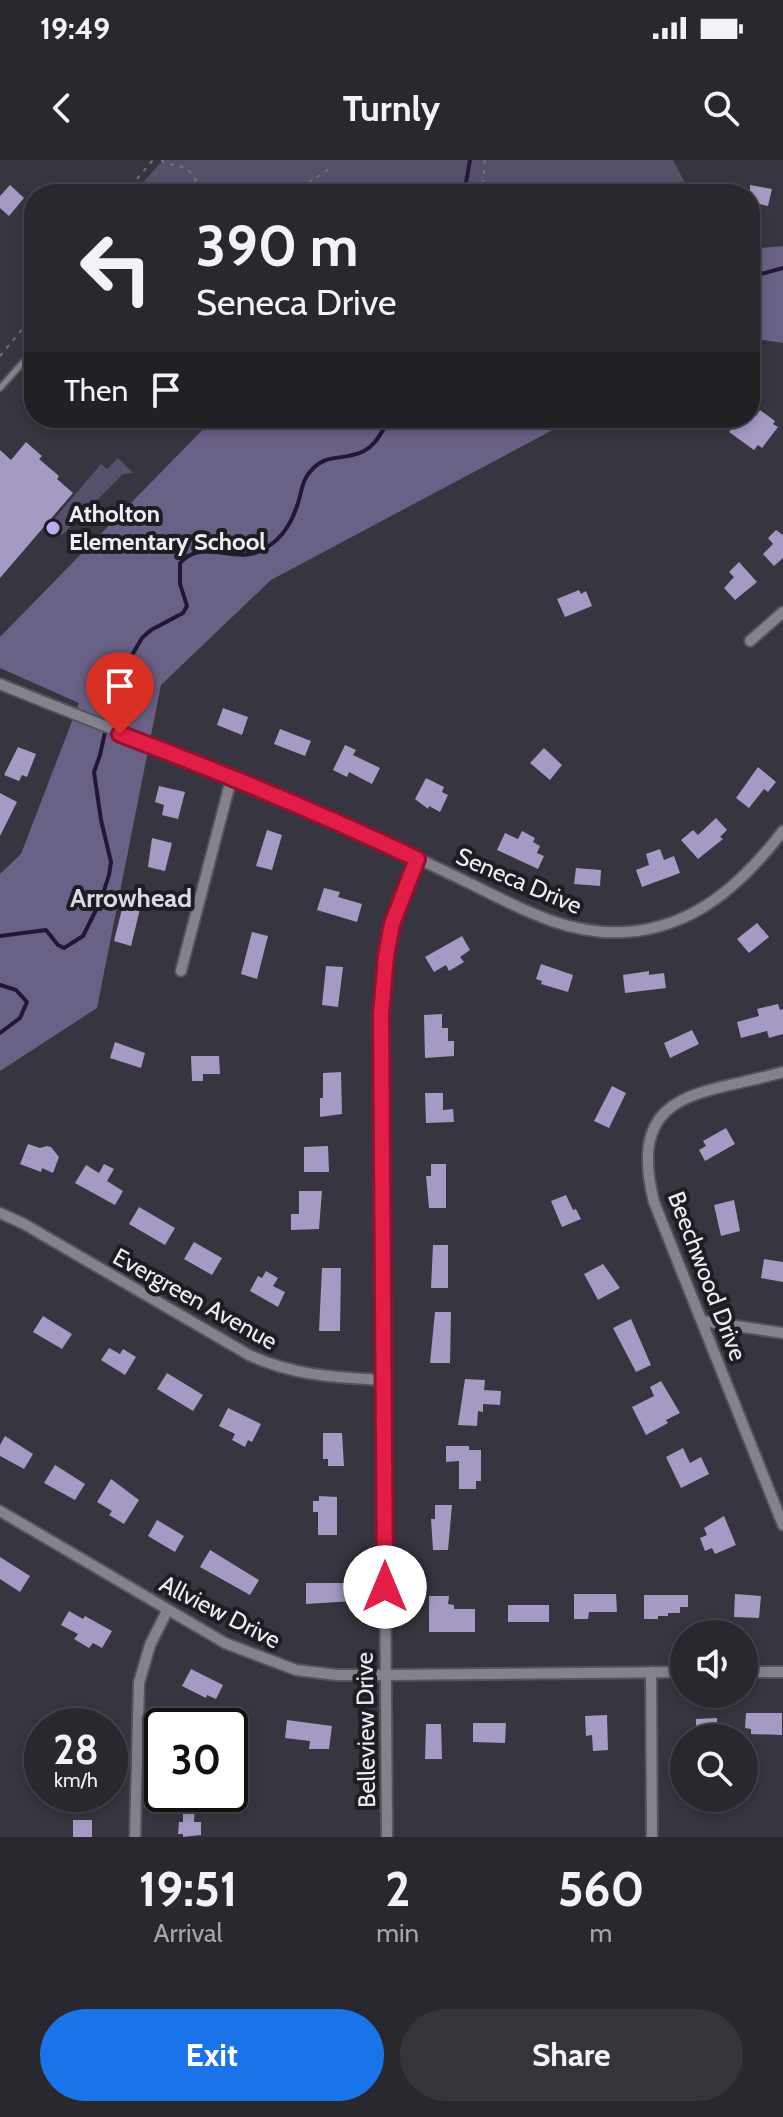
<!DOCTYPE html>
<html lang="en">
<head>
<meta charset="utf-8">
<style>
	body { margin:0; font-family:Cabin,sans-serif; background:#35343b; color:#f1f3f6; height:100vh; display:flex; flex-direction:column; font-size:30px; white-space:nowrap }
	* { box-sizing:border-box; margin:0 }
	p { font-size:26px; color:#a5a6aa }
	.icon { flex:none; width:44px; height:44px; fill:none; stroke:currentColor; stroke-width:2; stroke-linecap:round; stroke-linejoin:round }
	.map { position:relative; height:1677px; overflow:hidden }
	.side { display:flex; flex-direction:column; background:#29282f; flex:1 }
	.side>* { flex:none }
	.guide { position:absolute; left:24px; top:24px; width:736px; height:244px; border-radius:32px; box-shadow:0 4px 12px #0003,0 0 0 2px #45444b; background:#29282f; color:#f1f3f6; overflow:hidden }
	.buttons { position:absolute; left:670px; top:1460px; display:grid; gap:16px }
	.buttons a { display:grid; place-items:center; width:88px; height:88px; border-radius:50%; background:#29282f; box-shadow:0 4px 12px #0003,0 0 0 2px #45444b; font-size:40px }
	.speed { position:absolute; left:24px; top:1548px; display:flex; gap:16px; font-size:40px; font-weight:700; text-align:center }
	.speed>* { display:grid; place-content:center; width:104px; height:104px; border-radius:50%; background:#29282f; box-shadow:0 4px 12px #0003,0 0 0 2px #45444b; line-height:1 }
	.speed small { font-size:20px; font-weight:400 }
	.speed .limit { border:4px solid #111; border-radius:12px; background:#fff; color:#111 }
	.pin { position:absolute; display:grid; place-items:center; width:68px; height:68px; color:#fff; margin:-82px -34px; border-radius:50% 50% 50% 0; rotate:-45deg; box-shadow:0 0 8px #0007 }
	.pin .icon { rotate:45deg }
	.me { position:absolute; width:88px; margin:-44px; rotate:0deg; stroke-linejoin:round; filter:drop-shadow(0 0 6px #0008) }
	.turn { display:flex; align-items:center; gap:28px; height:168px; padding:0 40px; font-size:36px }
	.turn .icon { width:104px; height:104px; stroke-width:2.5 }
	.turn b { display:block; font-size:56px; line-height:68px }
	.then { display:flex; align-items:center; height:76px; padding:0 40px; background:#0003; gap:16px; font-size:30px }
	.eta { display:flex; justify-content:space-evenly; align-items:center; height:136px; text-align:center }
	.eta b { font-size:48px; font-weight:700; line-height:56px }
	.cta { display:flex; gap:16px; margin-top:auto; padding:16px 40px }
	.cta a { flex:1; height:92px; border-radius:48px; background:#1a73e8; color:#fff; font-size:32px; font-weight:700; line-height:92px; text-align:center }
	.cta a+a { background:#35343b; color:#f1f3f6 }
	.status { display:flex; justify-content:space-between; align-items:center; height:56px; padding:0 40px; background:#29282f; direction:ltr }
	.status svg { height:22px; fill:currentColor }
	header { display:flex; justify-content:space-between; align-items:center; height:104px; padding:0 40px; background:#29282f; font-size:36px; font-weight:700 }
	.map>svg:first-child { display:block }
</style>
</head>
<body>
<div class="status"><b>19:49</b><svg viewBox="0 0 49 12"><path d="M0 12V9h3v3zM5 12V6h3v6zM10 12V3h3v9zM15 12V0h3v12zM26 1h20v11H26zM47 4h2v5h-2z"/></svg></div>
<header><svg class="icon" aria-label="back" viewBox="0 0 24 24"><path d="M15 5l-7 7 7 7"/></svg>Turnly<svg class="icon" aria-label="search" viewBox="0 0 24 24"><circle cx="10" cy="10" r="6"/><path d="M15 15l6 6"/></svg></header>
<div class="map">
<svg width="783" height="1677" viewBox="0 0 783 1677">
	<rect width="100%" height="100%" fill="#37353f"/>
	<!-- green -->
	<g fill="#56506a">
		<polygon points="163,0 673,0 691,34 146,34 140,26"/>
		<polygon points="118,298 133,313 123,314 62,375 50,364 101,304 107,309"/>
	</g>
	<!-- forest -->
	<g fill="#6a6186">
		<polygon points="783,86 783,183 750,178 750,89"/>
		<polygon points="214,258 575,258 271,420 161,525 97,848 0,911 0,714 21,694 79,543 0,508 0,477"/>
	</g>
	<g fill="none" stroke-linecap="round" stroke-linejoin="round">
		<!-- stream -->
		<g stroke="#211837" stroke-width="4">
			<polyline points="464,34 470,0"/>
			<polyline points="750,117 783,108"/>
			<path d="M0,776L46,770L58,785L64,788L83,776L101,740L109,715L111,702L101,660L94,612L100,595L109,554L110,537L115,524L142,478L151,470L183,453L187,446L180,424V403C203,377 234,405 262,390C284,379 294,359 300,336C302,328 303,320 309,313C326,291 343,302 364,291C379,283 381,269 392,258"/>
			<polyline points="0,825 16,830 27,842 20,858 0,873"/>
		</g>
	</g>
	<!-- building -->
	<g fill="#a49ac3">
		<polygon points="10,25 24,38 9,56 0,48 0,36"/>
		<polygon points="750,25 772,29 768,46 750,42"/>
		<polygon points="760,250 775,261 773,264 778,267 762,288 758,285 754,290 729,272 739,258 750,258 750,252 756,256"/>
		<polygon points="26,282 42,296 39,299 59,316 57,319 73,333 0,418 0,290 11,300"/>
		<polygon points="776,370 783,375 783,398 774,406 763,394 773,384 768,378"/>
		<polygon points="739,402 757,422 735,440 724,428 734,417 729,412"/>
		<polygon points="579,430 581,434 586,431 592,446 565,457 557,439"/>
		<polygon points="223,548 248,557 242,575 217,565"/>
		<polygon points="280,569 311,581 305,596 274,584"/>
		<polygon points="345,585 356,590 353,595 380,608 372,624 349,612 347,617 333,610"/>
		<polygon points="18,587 36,594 27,617 22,615 19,621 4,615"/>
		<polygon points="544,588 562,605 550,620 530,603"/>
		<polygon points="758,607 776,622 768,632 764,629 749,648 736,638"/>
		<polygon points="426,618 444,627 442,632 448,635 440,652 429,646 428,649 415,639"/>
		<polygon points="159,626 185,632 178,659 162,655 164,645 155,642"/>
		<polygon points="0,633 17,642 0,676"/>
		<polygon points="716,658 727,670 720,677 723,679 698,699 681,680 693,670 698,675"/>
		<polygon points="267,670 282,675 272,710 256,706"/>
		<polygon points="522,671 535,678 533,682 540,686 537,693 544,696 538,709 497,690 505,673 518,679"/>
		<polygon points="152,678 172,683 165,711 148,707"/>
		<polygon points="660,689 664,700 674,696 680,713 642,727 636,710 649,705 646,694"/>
		<polygon points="576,708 601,710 600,726 574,724"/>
		<polygon points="324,728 340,732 338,737 362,744 357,762 317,750"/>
		<polygon points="123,745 140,749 131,786 114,781"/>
		<polygon points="757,763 769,777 749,793 737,779"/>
		<polygon points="252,772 268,776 257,819 241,814"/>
		<polygon points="462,776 470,790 460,797 464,802 449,811 446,805 434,812 425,797"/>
		<polygon points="541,804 573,815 568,832 541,824 542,821 536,819"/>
		<polygon points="326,806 343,807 338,847 322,845"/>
		<polygon points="649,811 649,815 664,813 666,828 625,833 623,815"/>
		<polygon points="778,844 780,850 783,849 783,874 769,878 767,871 741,878 737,862 759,856 757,849"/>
		<polygon points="442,854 442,868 448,868 448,881 454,881 454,896 425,898 424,855"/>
		<polygon points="692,870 699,884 670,898 664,883"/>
		<polygon points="115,882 145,893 141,908 110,898"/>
		<polygon points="191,896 219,896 220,914 203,914 203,921 192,921"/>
		<polygon points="341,912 342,954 320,957 320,938 323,938 323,913"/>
		<polygon points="612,926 626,933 609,968 594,961"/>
		<polygon points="425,933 443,933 443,950 453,949 454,962 426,963"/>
		<polygon points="726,968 735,984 705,1001 699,990 706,986 703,981"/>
		<polygon points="28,984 40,988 47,986 51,987 59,997 53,1013 42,1008 41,1012 20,1004"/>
		<polygon points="328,986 329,1012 304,1012 304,987"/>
		<polygon points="104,1004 114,1009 107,1021 123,1031 115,1045 75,1023 86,1005 99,1013"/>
		<polygon points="431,1004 446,1004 446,1048 429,1048 426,1016 431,1016"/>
		<polygon points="299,1031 322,1031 319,1069 291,1070 291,1054 299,1054"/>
		<polygon points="566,1035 573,1050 576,1049 581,1059 562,1067 551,1041"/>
		<polygon points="734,1040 740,1071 721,1076 714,1045"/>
		<polygon points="139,1047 175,1068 165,1085 129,1064"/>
		<polygon points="194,1082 222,1098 212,1115 184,1099"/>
		<polygon points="433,1085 448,1085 448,1128 431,1128"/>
		<polygon points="764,1099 783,1102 783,1122 761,1118"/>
		<polygon points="603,1104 620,1128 598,1140 584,1114"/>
		<polygon points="322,1108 341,1108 340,1171 319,1171"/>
		<polygon points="266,1111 278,1118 273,1126 285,1132 278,1147 250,1131 258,1116 262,1118"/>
		<polygon points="435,1152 451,1152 450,1203 430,1203"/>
		<polygon points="43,1156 72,1174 62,1189 33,1172"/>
		<polygon points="631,1159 651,1205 636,1212 613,1168"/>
		<polygon points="109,1188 120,1194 123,1189 136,1197 125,1215 101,1200"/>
		<polygon points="167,1213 203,1235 193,1251 157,1229"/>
		<polygon points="465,1219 485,1220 484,1230 501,1231 500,1245 483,1244 483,1252 478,1251 477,1266 458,1265"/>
		<polygon points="661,1221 680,1253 666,1260 668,1263 646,1275 632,1247 654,1236 650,1227"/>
		<polygon points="228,1248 261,1264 252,1282 248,1280 245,1287 232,1280 235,1274 219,1266"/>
		<polygon points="323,1273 342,1273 344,1306 328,1306 328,1299 323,1299"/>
		<polygon points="5,1276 33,1294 24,1309 0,1296 0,1285"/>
		<polygon points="446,1286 469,1286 469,1290 481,1290 481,1321 476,1321 476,1329 459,1329 459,1301 446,1302"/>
		<polygon points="683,1288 690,1303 701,1297 709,1314 681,1328 666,1297"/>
		<polygon points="55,1305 85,1324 75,1340 44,1323"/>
		<polygon points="111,1319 139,1340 124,1364 109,1355 112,1351 97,1342"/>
		<polygon points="319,1336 337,1337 337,1375 318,1375 318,1352 313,1352 313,1341 319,1341"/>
		<polygon points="435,1345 452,1345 448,1390 433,1390 431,1359 435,1359"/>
		<polygon points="724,1356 736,1385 715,1394 712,1388 705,1391 700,1378 707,1375 704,1368"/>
		<polygon points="157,1360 184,1376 175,1392 148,1376"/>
		<polygon points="210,1390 259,1420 250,1435 200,1407"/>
		<polygon points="0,1397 30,1416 20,1432 0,1419"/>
		<polygon points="306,1423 354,1423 354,1441 306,1444"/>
		<polygon points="574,1434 616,1434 617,1452 589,1452 588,1459 574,1459"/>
		<polygon points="735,1434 761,1436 759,1458 734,1457"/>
		<polygon points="644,1435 688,1435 688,1447 680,1447 680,1453 668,1453 668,1456 658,1456 658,1459 644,1459"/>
		<polygon points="429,1436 449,1436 448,1444 454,1445 454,1449 475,1449 475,1472 429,1472"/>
		<rect x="508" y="1445" width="41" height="17"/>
		<polygon points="69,1451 83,1459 85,1456 112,1471 102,1488 93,1483 89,1488 74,1479 78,1474 61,1465"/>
		<polygon points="191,1509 223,1525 216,1539 207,1535 206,1538 182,1526"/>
		<polygon points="746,1553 782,1553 782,1575 751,1574 751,1569 745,1568"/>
		<polygon points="607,1555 608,1590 593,1591 592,1575 586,1576 585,1556"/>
		<polygon points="717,1558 717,1578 696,1578 696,1559"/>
		<polygon points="287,1560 332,1566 329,1589 309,1589 310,1581 285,1578"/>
		<polygon points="473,1563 506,1563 505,1583 473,1582"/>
		<polygon points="426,1564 441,1564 442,1599 425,1599"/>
		<polygon points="183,1643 195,1644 194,1662 201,1662 201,1675 183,1677 183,1674 178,1674 179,1662 183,1662"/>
		<rect x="73" y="1660" width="19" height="17"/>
	</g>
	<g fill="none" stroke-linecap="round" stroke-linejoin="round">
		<defs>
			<polyline id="lane" points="0,228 34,190"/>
			<g id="street">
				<polyline points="750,481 783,452"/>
				<path d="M0,524C109,569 220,608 327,656C373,677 419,699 465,721C516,746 566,776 625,772C694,768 742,724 783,671"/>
				<polyline points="181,811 232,616"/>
				<path d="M783,912C704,935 625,927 654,1042L783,1365"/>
				<path d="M0,1053L24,1064L249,1195C295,1216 334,1217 383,1220"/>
				<polyline points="703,1161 783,1173"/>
				<polyline points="0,1351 225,1483 296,1510 337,1515 386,1515 684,1512"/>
				<polyline points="651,1512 652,1677"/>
				<polyline points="744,1512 783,1512"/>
				<polyline points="135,1677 139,1523 150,1485 167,1451"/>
				<polyline points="387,1677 381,854 386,796 392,764 417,699"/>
			</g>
		</defs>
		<!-- lane casing -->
		<use href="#lane" stroke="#54525c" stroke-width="9"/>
		<!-- street casing -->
		<use href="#street" stroke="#54525c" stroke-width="14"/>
		<!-- path -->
		<g stroke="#727079" stroke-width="2" stroke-dasharray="4 6" stroke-linecap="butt">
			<polyline points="161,0 165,3 187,8 206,34"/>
			<polyline points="124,34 153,0"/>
			<polyline points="292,34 329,9"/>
			<polyline points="482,34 485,0"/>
			<polyline points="0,196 34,155"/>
		</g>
		<!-- lane -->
		<use href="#lane" stroke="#85828e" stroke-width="5"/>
		<!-- street -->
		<use href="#street" stroke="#85828e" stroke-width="10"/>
	</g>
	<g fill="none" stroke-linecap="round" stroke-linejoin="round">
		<defs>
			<path id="route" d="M120,574C221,612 320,653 417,699L392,764L386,796L381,854L385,1427"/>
		</defs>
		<!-- route casing -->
		<use href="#route" stroke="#92132f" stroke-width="20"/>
		<!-- route -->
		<use href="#route" stroke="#e11d48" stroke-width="14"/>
	</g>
	<!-- markers -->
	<circle fill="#bda9f5" stroke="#1e1d22" stroke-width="3" cx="53" cy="368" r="8"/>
	<g text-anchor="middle" stroke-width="8" stroke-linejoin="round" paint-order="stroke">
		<!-- poi labels -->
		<g font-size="24" font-weight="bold" fill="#efedf4" stroke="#1e1d22" text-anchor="start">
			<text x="69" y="362">Atholton<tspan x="69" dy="28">Elementary School</tspan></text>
		</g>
		<!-- street labels -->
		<g font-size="24" fill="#efedf4" stroke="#1e1d22">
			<text transform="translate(519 721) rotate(23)" y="8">Seneca Drive</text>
			<text transform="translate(707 1116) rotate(69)" y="8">Beechwood Drive</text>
			<text transform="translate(195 1139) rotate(29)" y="8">Evergreen Avenue</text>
			<text transform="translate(220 1452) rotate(27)" y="8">Allview Drive</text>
			<text transform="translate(366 1570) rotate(-91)" y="8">Belleview Drive</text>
		</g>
		<!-- neighbourhood labels -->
		<g font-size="26" font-weight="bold" fill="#dcd9e6" stroke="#1e1d22">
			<text x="131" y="747">Arrowhead</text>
		</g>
	</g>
</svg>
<div class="buttons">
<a><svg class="icon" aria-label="sound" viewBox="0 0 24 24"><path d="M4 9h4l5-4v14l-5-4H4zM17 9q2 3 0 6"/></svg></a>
<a><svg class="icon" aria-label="search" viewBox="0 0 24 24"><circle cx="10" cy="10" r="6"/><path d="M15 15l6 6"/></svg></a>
</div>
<div class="speed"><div>28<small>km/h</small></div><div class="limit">30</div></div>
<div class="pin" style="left:120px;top:574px;background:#d93025"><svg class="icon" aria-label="arrive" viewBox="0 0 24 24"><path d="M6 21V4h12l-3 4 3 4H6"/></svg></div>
<svg class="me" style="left:385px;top:1427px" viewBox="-20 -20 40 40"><circle r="19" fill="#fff"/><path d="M0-13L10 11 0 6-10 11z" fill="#e11d48"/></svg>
<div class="guide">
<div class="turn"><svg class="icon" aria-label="left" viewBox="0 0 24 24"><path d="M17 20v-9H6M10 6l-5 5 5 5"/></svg><div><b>390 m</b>Seneca Drive</div></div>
<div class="then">Then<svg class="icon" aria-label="arrive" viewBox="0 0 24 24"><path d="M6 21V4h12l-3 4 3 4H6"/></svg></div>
</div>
</div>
<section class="side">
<div class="eta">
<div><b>19:51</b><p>Arrival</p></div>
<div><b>2</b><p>min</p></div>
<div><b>560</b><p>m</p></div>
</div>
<div class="cta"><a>Exit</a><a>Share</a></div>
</section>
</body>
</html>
